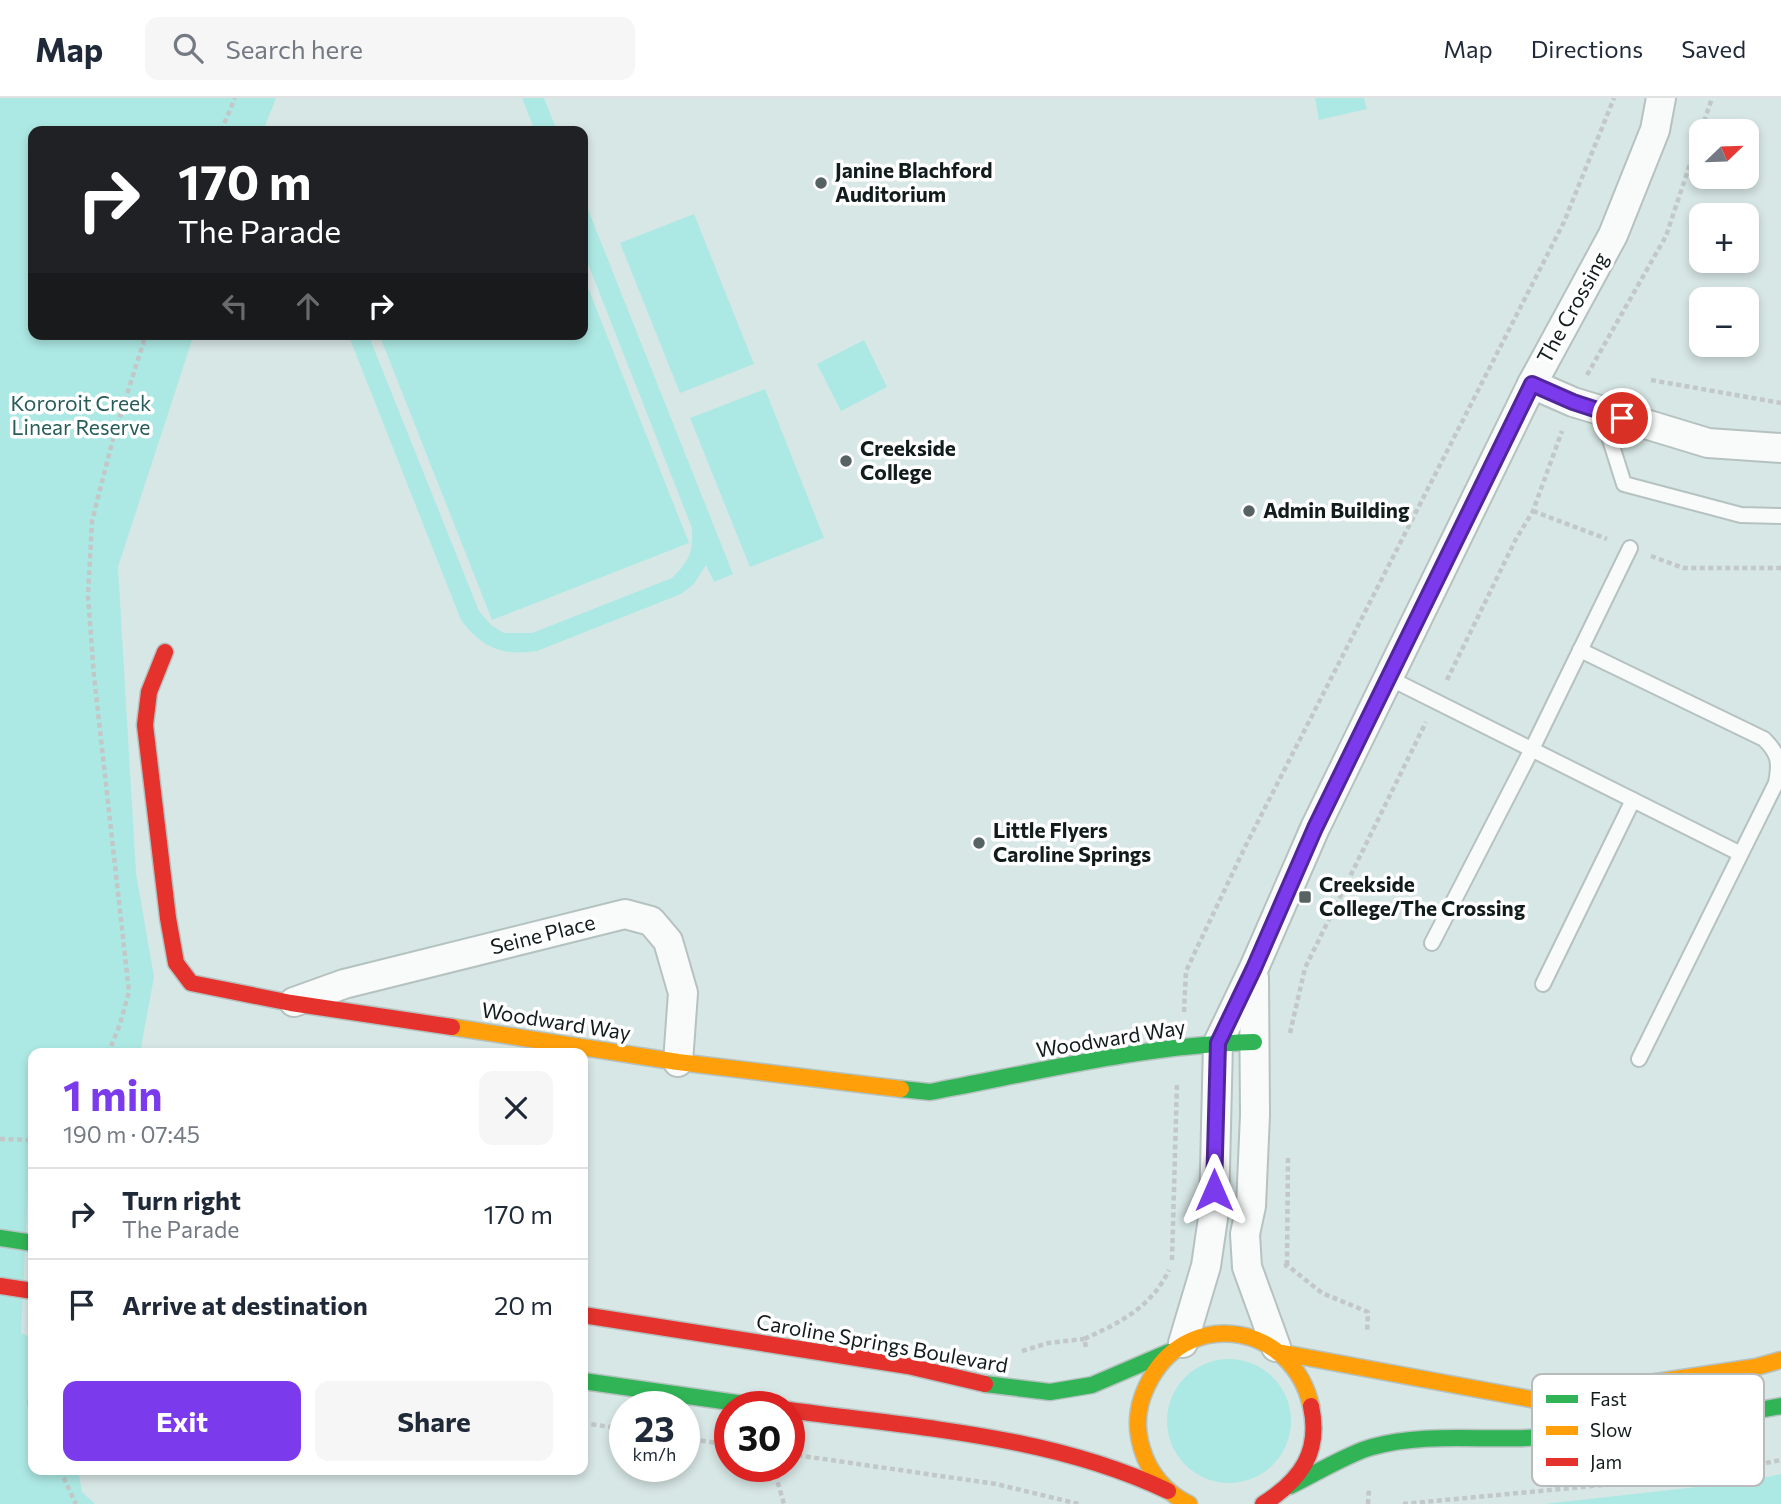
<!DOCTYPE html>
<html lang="en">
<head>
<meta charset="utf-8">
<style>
	body { margin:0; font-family:Commissioner,sans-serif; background:#f6f6f7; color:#1f2937; height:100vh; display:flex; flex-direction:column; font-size:26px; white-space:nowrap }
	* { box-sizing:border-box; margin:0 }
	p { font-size:23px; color:#747a83 }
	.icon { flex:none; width:38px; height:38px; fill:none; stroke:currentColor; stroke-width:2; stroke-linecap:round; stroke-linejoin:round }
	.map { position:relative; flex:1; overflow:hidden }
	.drawer { position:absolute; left:28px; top:950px; width:560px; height:427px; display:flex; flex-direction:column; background:#fff; border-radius:14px; box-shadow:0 4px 10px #0003 }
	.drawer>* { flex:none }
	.guide { position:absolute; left:28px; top:28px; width:560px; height:214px; border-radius:14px; box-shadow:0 4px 10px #0003; background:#202124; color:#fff; overflow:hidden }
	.needle { width:46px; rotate:67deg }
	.tools { position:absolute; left:1689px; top:21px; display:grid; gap:14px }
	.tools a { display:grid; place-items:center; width:70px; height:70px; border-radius:14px; background:#fff; box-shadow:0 4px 10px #0003; font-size:35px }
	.speed { position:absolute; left:609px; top:1293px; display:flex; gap:14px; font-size:35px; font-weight:700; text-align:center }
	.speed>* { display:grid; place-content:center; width:91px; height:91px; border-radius:50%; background:#fff; box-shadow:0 4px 10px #0003; line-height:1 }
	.speed small { font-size:18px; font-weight:400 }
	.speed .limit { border:10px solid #d22; background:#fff; color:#111 }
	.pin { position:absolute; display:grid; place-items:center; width:60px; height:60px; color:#fff; margin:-30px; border:4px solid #fff; border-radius:50%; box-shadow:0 2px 7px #0007 }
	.me { position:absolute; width:77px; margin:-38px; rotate:0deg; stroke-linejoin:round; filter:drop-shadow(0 0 5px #0008) }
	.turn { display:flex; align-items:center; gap:24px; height:147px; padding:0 35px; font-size:32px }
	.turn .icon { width:91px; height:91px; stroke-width:2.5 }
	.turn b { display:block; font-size:49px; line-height:60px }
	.lanes { display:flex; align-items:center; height:66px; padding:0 35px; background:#0003; justify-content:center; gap:35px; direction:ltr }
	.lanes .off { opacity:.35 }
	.round { display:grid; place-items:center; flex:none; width:74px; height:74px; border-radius:14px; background:#f6f6f7 }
	.headline { display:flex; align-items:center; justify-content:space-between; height:119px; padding:0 35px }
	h1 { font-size:42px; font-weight:700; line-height:52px; color:#7c3aed }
	.button { display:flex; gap:14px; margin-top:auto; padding:14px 35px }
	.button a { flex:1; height:80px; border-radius:14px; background:#7c3aed; color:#fff; font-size:28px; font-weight:700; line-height:80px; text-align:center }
	.button a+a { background:#f6f6f7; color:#1f2937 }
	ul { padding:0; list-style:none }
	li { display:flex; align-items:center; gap:21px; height:91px; padding:0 35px; border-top:2px solid #e0e1e3 }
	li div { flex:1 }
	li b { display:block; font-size:26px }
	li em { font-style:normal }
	header { display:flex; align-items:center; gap:42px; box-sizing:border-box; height:98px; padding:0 35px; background:#fff; border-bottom:2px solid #e0e1e3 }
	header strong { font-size:33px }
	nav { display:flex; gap:38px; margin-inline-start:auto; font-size:24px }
	.search { width:490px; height:63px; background:#f6f6f7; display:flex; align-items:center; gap:18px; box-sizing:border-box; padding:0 24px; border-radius:14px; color:#747a83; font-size:26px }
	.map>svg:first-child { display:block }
</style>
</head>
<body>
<header>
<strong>Map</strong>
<div class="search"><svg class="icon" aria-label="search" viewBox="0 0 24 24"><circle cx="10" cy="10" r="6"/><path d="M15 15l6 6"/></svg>Search here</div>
<nav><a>Map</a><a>Directions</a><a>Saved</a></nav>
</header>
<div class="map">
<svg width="1781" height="1406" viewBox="0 0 1781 1406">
	<rect width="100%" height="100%" fill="#d7e7e5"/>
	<!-- green -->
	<g fill="#ade9e4">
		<polygon points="0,0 276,0 263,33 33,33 33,236 194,236 118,469 136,775 154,879 140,955 33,956 33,1092 28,1092 21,1235 33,1241 33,1372 78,1372 82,1394 95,1406 0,1406"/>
		<polygon points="522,0 544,0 557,33 535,33"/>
		<polygon points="1315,0 1364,0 1367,11 1319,22"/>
		<path d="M583,99L733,476L714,484L706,467L694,486L681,496L537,553C502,558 482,550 461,522L348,236H368L479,513L491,527L504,535H532L672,480C690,462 693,455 692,430L583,153Z"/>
		<polygon points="694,116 754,266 680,295 620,145"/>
		<polygon points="583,177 689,445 492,522 379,236 583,236"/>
		<polygon points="864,242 887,289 841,313 817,266"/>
		<polygon points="765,291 824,440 750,469 690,320"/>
		<circle cx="1229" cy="1323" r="62"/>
		<polygon points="1781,1376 1781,1406 1544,1406 1742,1384"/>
	</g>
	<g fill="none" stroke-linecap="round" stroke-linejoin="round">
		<defs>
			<g id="lane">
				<polyline points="1601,313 1624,386 1741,417 1781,418"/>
				<path d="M1580,552L1764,641C1779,656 1780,664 1776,685L1639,961"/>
				<polyline points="1389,580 1739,755"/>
				<polyline points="1432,845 1532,651 1630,450"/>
				<polyline points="1543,886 1633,702"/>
			</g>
			<g id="street">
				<polyline points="1532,286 1573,304 1708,345 1781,350"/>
				<polyline points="1254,880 1255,1017 1251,1108 1245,1136 1247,1169 1276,1249"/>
				<polyline points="294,904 344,886 625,816 651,823 668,843 683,895 678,964"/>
				<polyline points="1183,1245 1206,1168 1214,1113 1218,945 1254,870 1315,730 1532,286 1613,137 1655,32 1661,0"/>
			</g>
			<g id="fast">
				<path d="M901,991L930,994C1037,974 1145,947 1254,944"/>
				<polyline points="0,1140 33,1145"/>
				<polyline points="583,1283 765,1309"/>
				<polyline points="985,1286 1050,1294 1092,1287 1169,1254"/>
				<path d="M1290,1388C1313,1377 1349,1355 1372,1349C1422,1335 1475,1342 1526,1340C1612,1335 1697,1324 1781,1308"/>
			</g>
			<g id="slow">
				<polyline points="452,929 678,964 901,991"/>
				<polyline points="1283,1255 1536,1302 1756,1269 1781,1262"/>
				<path d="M1189,1406C1166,1395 1149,1375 1142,1351C1134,1325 1138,1303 1151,1280C1193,1207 1294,1229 1311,1308"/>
			</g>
			<g id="jam">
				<polyline points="165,554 149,594 145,627 168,820 176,865 191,885 291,905 452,929"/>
				<polyline points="0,1188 33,1193"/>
				<polyline points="583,1217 908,1268 985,1286"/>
				<path d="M789,1312C917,1330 1050,1337 1168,1393"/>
				<path d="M1263,1406C1301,1382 1321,1354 1311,1308"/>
			</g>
		</defs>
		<!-- lane casing -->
		<use href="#lane" stroke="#b5c2c0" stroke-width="18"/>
		<!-- street casing -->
		<use href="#street" stroke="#b5c2c0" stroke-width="32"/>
		<!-- fast casing -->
		<use href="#fast" stroke="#b5c2c0" stroke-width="19"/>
		<!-- slow casing -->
		<use href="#slow" stroke="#b5c2c0" stroke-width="19"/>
		<!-- jam casing -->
		<use href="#jam" stroke="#b5c2c0" stroke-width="19"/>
		<!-- path -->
		<g stroke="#c2c7c7" stroke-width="4.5" stroke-dasharray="5 3.5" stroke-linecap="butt">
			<polyline points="221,33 235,0"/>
			<polyline points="1587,277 1666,138 1712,0"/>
			<polyline points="1651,282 1781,305"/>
			<polyline points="1533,413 1607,441"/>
			<polyline points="1651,458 1683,470 1781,470"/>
			<polyline points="1447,582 1516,441 1533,413 1562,333"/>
			<polyline points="1184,914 1186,873 1246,747 1564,124 1614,0"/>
			<polyline points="1290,935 1305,870 1426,624"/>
			<polyline points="108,956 120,926 129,894 94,578 88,498 92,423 113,341 146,236"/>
			<polyline points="0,1041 33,1042"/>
			<polyline points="1172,1162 1177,985"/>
			<polyline points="1287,1167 1288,1060"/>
			<polyline points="1284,1168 1287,1167 1322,1195 1368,1214 1367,1235"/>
			<path d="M1086,1249L1084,1241C1119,1225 1151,1210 1169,1172"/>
			<polyline points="1022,1253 1048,1245 1084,1241"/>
			<polyline points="33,1277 29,1306 33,1314"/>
			<polyline points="583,1325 625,1331"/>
			<polyline points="684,1340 730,1347"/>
			<polyline points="789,1356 996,1386 1079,1406"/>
			<polyline points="773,1368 784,1406"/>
			<polyline points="60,1372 76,1406"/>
			<polyline points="1368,1406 1369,1390"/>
			<polyline points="1403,1406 1698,1378 1781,1362"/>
		</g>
		<!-- lane -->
		<use href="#lane" stroke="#f9fbfb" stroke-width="14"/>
		<!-- street -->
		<use href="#street" stroke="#f9fbfb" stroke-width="28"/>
		<!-- fast -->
		<use href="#fast" stroke="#30b455" stroke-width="16"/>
		<!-- slow -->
		<use href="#slow" stroke="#ff9f0a" stroke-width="16"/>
		<!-- jam -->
		<use href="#jam" stroke="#e5322d" stroke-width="16"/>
	</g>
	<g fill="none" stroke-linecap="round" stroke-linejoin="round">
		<defs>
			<polyline id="route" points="1214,1092 1218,945 1254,870 1315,730 1532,286 1573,304 1622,320"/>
		</defs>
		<!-- route casing -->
		<use href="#route" stroke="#51269a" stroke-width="18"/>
		<!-- route -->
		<use href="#route" stroke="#7c3aed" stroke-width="12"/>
	</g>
	<!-- markers -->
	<g fill="#576362" stroke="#fff" stroke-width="2.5">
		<circle cx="821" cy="85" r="7"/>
		<circle cx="846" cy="363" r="7"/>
		<circle cx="1249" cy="413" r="7"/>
		<circle cx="979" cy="745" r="7"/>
		<rect x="1298" y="792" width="14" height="14" rx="3.5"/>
	</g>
	<g text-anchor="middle" stroke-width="7" stroke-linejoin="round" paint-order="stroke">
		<!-- poi labels -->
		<g font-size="21" font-weight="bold" fill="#121c1c" stroke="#fff" text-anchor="start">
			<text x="835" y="80">Janine Blachford<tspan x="835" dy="24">Auditorium</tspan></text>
			<text x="860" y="358">Creekside<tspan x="860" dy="24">College</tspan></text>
			<text x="1263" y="420">Admin Building</text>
			<text x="993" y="740">Little Flyers<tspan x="993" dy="24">Caroline Springs</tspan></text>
			<text x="1319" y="794">Creekside<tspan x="1319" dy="24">College/The Crossing</tspan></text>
		</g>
		<!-- street labels -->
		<g font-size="21" fill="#121c1c" stroke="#fff">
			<text transform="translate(1573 210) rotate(-61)" y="7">The Crossing</text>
			<text transform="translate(543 837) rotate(-14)" y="7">Seine Place</text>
			<text transform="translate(556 924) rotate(9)" y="7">Woodward Way</text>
			<text transform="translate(1111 941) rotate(-9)" y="7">Woodward Way</text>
			<text transform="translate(882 1246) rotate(10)" y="7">Caroline Springs Boulevard</text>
		</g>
		<!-- park labels -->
		<g font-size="21" fill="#275c58" stroke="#fff">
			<text x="81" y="313">Kororoit Creek<tspan x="81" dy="24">Linear Reserve</tspan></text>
		</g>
	</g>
	<!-- legend -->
	<rect x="1532" y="1276" width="232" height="112" rx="10" fill="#fff" stroke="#b8bbbb" stroke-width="2"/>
	<rect x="1546" y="1297" width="32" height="8" fill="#30b455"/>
	<rect x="1546" y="1328" width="32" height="9" fill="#ff9f0a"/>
	<rect x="1546" y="1360" width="32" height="8" fill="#e5322d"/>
	<g font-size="19" fill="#121c1c">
		<text x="1590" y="1308">Fast</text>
		<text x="1590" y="1339">Slow</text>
		<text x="1590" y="1371">Jam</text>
	</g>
</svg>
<div class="tools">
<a><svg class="needle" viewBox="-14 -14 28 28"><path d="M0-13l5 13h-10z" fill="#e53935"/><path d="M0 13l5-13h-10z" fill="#747a83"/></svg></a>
<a>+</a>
<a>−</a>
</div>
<div class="speed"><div>23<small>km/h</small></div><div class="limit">30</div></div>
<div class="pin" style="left:1622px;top:320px;background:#d93025"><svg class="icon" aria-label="arrive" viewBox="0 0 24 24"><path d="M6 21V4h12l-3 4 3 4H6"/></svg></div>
<svg class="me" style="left:1214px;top:1092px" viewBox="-20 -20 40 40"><path d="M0-17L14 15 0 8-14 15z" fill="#7c3aed" stroke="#fff" stroke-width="4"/></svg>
<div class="guide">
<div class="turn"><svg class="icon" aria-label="right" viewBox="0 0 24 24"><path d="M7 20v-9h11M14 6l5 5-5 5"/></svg><div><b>170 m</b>The Parade</div></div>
<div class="lanes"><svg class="icon off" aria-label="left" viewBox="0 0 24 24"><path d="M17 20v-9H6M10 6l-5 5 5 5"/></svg><svg class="icon off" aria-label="ahead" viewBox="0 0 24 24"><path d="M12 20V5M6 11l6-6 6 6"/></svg><svg class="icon" aria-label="right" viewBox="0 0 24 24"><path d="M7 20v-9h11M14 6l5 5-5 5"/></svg></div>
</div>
<section class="drawer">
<div class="headline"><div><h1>1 min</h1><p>190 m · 07:45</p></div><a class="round"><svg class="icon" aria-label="close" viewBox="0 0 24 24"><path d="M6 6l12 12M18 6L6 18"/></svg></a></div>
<ul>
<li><svg class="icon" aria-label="right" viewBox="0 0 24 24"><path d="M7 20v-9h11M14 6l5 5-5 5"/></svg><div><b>Turn right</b><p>The Parade</p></div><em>170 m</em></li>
<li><svg class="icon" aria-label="arrive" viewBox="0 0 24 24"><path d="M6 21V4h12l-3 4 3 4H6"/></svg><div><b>Arrive at destination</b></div><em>20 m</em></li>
</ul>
<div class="button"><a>Exit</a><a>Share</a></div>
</section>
</div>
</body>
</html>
